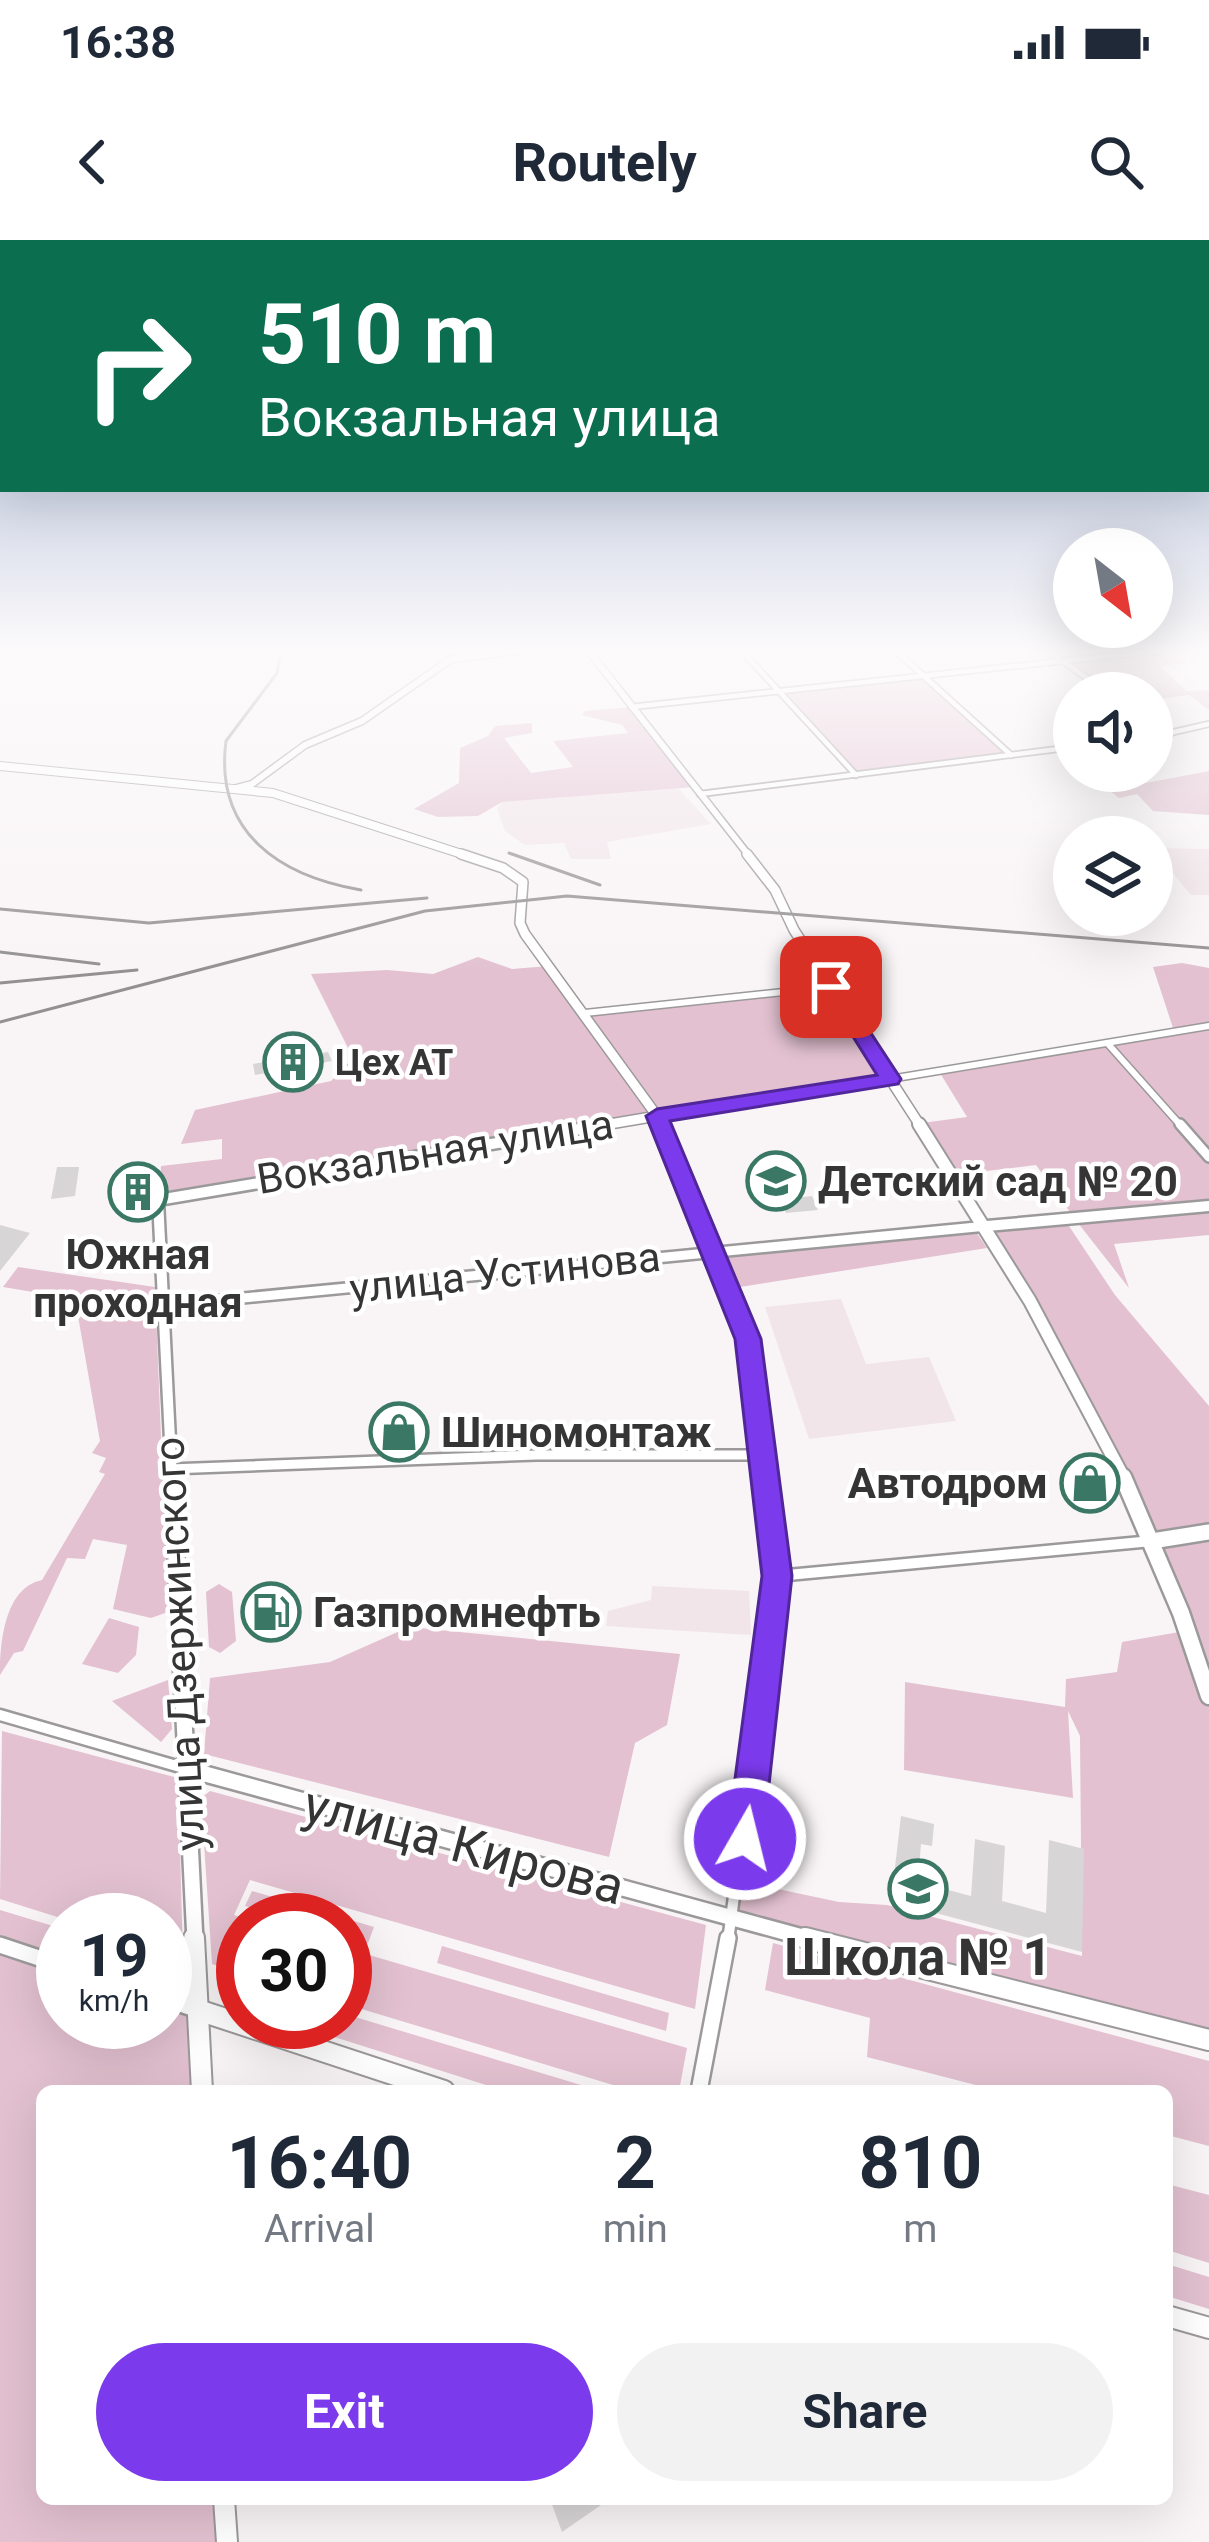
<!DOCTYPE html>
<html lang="en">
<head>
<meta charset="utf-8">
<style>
	body { margin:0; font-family:Roboto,sans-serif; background:#f2f2f3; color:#1f2937; height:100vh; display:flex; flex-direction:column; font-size:45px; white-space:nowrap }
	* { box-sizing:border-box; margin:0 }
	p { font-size:39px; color:#747a83 }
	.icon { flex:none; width:66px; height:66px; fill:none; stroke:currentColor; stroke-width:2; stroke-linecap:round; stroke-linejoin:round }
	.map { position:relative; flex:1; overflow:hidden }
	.sheet { position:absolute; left:36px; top:1845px; width:1137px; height:420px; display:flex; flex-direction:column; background:#fff; border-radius:18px; box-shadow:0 12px 48px #0002 }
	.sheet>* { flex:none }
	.banner { position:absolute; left:0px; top:0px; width:1209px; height:252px; box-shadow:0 12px 48px #0002; background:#0b6e4f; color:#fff; overflow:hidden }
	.needle { width:78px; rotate:149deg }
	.controls { position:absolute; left:1053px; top:288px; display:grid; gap:24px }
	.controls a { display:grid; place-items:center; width:120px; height:120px; border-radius:50%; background:#fff; box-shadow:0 12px 48px #0002; font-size:60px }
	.speed { position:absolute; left:36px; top:1653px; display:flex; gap:24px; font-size:60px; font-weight:700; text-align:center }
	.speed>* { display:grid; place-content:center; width:156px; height:156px; border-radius:50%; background:#fff; box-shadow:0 12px 48px #0002; line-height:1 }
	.speed small { font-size:30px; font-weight:400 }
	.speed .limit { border:18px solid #d22; background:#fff; color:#111 }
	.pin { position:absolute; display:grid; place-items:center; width:102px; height:102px; color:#fff; margin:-51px; border-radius:24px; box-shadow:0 6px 18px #0006 }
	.me { position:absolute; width:132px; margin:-66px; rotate:8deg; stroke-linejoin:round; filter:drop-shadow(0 0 9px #0008) }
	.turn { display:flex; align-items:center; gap:42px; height:252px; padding:0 60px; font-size:54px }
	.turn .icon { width:156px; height:156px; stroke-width:2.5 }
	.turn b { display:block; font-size:84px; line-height:102px }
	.eta { display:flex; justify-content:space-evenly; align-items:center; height:204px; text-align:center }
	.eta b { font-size:72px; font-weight:700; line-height:84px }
	.button { display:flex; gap:24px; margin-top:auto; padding:24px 60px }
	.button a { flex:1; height:138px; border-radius:72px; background:#7c3aed; color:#fff; font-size:48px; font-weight:700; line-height:138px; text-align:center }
	.button a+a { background:#f2f2f3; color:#1f2937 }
	.status { display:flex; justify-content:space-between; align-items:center; height:84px; padding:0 60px; background:#fff; direction:ltr }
	.status svg { height:33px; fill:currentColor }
	header { display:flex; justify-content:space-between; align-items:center; height:156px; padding:0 60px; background:#fff; font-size:54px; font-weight:700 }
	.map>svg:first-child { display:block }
</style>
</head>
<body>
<div class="status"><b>16:38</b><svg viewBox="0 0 49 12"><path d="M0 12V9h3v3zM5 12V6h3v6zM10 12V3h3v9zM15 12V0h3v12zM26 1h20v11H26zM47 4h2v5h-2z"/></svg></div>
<header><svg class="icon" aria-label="back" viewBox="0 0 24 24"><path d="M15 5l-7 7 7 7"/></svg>Routely<svg class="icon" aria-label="search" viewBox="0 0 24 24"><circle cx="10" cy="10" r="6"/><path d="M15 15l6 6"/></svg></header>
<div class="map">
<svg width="1209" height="2302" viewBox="0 0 1209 2302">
	<rect width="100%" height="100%" fill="#f9f5f6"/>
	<!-- built -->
	<g fill="#f1e5ea">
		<polygon points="678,548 711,584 607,602 611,619 571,619 564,603 525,605 505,591 497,569 502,562"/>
		<polygon points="1209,609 1209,655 1191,655 1152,608"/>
		<polygon points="841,1059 866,1124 929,1117 956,1181 809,1199 765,1067"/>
		<polygon points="652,1346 749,1351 751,1395 606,1386 608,1371 651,1360"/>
	</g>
	<!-- green -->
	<g fill="#e3c1d0">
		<polygon points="1171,410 1187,423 1160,426 1186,451 1209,450 1209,470 1189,455 1152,460 1152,453 1108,453 1063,421"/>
		<polygon points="925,435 1011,515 856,535 779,451"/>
		<polygon points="631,467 695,547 502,562 478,576 438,577 414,569 459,543 460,508 488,496 495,486 532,483 532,493 504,498 531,533 573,527 553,501 628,493 622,485 582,475 585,471"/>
		<polygon points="1209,531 1209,575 1153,571 1137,554 1119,558 1109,550"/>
		<polygon points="478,717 512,729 549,726 585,773 831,747 890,839 159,958 161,926 222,919 222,899 181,904 195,870 331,841 353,818 311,734 387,730 433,734"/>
		<polygon points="1182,723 1209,728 1209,959 1070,972 1036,925 953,935 922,883 967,877 940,833 1174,791 1153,727"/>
		<polygon points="1209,970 1209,995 1114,1004 1129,1048 1078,983"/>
		<polygon points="1067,983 1115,1055 1209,1166 1209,1800 732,1679 739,1641 839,1662 887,1665 1082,1716 1080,1496 1068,1471 1073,1558 904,1530 905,1442 1065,1467 1066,1439 1117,1432 1122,1402 1185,1391 1152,1301 987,985"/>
		<polygon points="974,989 987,1008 734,1048 723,1014"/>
		<path d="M18,1027L155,1047L168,1372L151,1378L113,1369L127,1305L93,1299L85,1319L67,1318L23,1411L14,1413L0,1435C0,1404 4,1348 42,1340L105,1234L99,1232L106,1218L92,1213L100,1201L75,1059L3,1047Z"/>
		<polygon points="219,1344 232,1352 236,1401 220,1413 209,1407 206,1352"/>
		<polygon points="109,1378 139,1387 136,1415 118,1433 82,1424"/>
		<polygon points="409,1387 680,1414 667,1485 635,1503 609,1617 204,1514 210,1438 330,1422"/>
		<polygon points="168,1440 172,1489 161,1502 112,1461"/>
		<polygon points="2,1491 178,1538 183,1717 165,1711 165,1680 67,1680 0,1659"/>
		<polygon points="210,1551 706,1685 695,1769 250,1640 234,1675 249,1680 243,1680 243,1734 212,1724 201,1558"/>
		<polygon points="252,1651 374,1687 368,1703 345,1696 345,1680 291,1680 245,1666"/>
		<polygon points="0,1670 63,1689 63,1716 0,1695"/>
		<polygon points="773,1703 1209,1821 1209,1906 1167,1895 1167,1851 999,1851 867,1817 870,1778 765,1750"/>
		<polygon points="0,1705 63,1726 63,1782 165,1782 165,1759 198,1770 202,1851 42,1851 42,2259 224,2259 227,2302 0,2302"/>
		<polygon points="442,1706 669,1773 666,1791 437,1723"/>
		<polygon points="345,1708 687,1808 679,1851 633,1851 345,1764"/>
		<polygon points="345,1774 601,1851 505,1851 287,1782 345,1782"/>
		<polygon points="1167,1944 1209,1955 1209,2023 1167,2010"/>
		<polygon points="1167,2024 1209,2037 1209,2069 1167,2056"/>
	</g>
	<!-- building -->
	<g fill="#d8d5d6">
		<polygon points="328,812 332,821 255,835 253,824"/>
		<polygon points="780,924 794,958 812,956 818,970 786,973 781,960 773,961 760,926"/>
		<polygon points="57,927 79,927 75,956 51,959"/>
		<polygon points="0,985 30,993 0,1031"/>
		<polygon points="901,1576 934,1584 932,1606 921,1604 918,1642 971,1656 975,1599 1005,1606 1002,1661 1046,1673 1049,1600 1084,1609 1082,1712 891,1661"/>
		<polygon points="550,2259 599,2259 601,2265 562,2292"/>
	</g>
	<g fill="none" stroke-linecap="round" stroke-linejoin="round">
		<defs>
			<g id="minor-far4">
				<polyline points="741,410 856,535"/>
				<polyline points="895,410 1011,515"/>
				<polyline points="1047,410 1108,453"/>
				<polyline points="631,467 1165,410"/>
				<polyline points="1152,483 1170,495"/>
				<polyline points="1152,497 1209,484"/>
				<polyline points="700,554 1074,507"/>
			</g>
			<g id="minor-far3">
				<polyline points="585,773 831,747"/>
				<polyline points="1109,805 1182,887"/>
				<polyline points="890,839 1209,786"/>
				<polyline points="657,876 662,887"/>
			</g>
			<g id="minor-far2">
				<polyline points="660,884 748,1098 765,1240"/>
				<polyline points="1180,884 1209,917"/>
				<polyline points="160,1066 987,986"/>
				<polyline points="170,1229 537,1215 760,1215"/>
			</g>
			<g id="minor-far1">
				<polyline points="777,1336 1152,1301"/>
				<polyline points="0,1475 187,1529"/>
				<polyline points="728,1701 777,1336 765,1237"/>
			</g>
			<g id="minor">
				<polyline points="0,1705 63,1726"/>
				<polyline points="165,1759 198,1770"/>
				<polyline points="699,1851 728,1698"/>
			</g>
			<g id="tertiary-far4">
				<polyline points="588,410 750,617"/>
				<polyline points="233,549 252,544 305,505 362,481 451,419 525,410"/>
			</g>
			<g id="tertiary-far3">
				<polyline points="747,614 775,650 794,690 890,839"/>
				<polyline points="592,887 657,876"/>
			</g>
			<g id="tertiary-far2">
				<polyline points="987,986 1209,966"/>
				<polyline points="172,1240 158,960 610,884"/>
			</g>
			<g id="tertiary-far1">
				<polyline points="172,1237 195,1701"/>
				<polyline points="1152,1301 1209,1292"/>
				<polyline points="187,1529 817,1701"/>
			</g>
			<g id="tertiary">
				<polyline points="194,1698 202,1851"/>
				<polyline points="805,1698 1209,1800"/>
				<polyline points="198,1770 444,1851"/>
				<polyline points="1167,2076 1209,2088"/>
				<polyline points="224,2259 227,2302"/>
			</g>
			<polyline id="secondary-far3" points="0,526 273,553 471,617"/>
			<polyline id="secondary-far2" points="461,614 503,628 523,642 520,683 525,694 657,876 890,839 921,887"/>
			<polyline id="secondary-far1" points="919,884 1030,1061 1125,1240"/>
			<polyline id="secondary" points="1123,1237 1181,1373 1209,1456"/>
		</defs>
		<!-- minor-far4 casing -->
		<use href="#minor-far4" stroke="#9c999a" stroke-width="8"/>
		<!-- minor-far3 casing -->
		<use href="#minor-far3" stroke="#9c999a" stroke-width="9"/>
		<!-- minor-far2 casing -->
		<use href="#minor-far2" stroke="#9c999a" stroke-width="14"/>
		<!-- minor-far1 casing -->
		<use href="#minor-far1" stroke="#9c999a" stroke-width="15"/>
		<!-- minor casing -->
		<use href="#minor" stroke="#9c999a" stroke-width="20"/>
		<!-- tertiary-far4 casing -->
		<use href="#tertiary-far4" stroke="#9c999a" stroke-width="9"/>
		<!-- tertiary-far3 casing -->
		<use href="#tertiary-far3" stroke="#9c999a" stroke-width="12"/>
		<!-- tertiary-far2 casing -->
		<use href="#tertiary-far2" stroke="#9c999a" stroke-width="15"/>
		<!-- tertiary-far1 casing -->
		<use href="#tertiary-far1" stroke="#9c999a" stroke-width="20"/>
		<!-- tertiary casing -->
		<use href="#tertiary" stroke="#9c999a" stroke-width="24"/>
		<!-- secondary-far3 casing -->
		<use href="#secondary-far3" stroke="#9c999a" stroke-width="10"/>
		<!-- secondary-far2 casing -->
		<use href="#secondary-far2" stroke="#9c999a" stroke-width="12"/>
		<!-- secondary-far1 casing -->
		<use href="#secondary-far1" stroke="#9c999a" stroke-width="16"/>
		<!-- secondary casing -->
		<use href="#secondary" stroke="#9c999a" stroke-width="21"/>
		<!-- minor-far4 -->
		<use href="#minor-far4" stroke="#fff" stroke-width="4.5"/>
		<!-- minor-far3 -->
		<use href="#minor-far3" stroke="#fff" stroke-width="6"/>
		<!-- minor-far2 -->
		<use href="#minor-far2" stroke="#fff" stroke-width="9"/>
		<!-- minor-far1 -->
		<use href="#minor-far1" stroke="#fff" stroke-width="10"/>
		<!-- minor -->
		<use href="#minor" stroke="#fff" stroke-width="15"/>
		<!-- tertiary-far4 -->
		<use href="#tertiary-far4" stroke="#fff" stroke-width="6"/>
		<!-- tertiary-far3 -->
		<use href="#tertiary-far3" stroke="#fff" stroke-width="9"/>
		<!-- tertiary-far2 -->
		<use href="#tertiary-far2" stroke="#fff" stroke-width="10"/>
		<!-- tertiary-far1 -->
		<use href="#tertiary-far1" stroke="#fff" stroke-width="15"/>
		<!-- tertiary -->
		<use href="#tertiary" stroke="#fff" stroke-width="20"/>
		<!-- secondary-far3 -->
		<use href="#secondary-far3" stroke="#fff" stroke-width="8"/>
		<!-- secondary-far2 -->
		<use href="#secondary-far2" stroke="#fff" stroke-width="9"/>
		<!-- secondary-far1 -->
		<use href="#secondary-far1" stroke="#fff" stroke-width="12"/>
		<!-- secondary -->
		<use href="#secondary" stroke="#fff" stroke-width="16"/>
		<!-- rail -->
		<g stroke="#939091" stroke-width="3">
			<path d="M281,410L277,433L226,501C214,593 280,636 361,650"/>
			<polyline points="509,613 600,645"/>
			<polyline points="0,669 149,683 427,658"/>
			<polyline points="0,712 99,724"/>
			<polyline points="0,743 137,730"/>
			<polyline points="0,782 425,671 567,656 1209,708"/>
		</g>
	</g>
	<!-- sky -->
	<linearGradient id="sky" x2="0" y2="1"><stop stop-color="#92a4ca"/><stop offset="0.56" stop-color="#fcfafb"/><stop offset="1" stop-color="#fcfafb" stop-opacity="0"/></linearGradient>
	<rect width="1209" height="732" fill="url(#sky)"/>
	<!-- route -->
	<polygon fill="#7c3aed" stroke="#51269a" stroke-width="3" points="831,741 838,743 901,839 898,844 670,881 761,1099 792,1336 763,1599 758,1612 745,1617 732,1612 727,1599 762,1336 735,1099 646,876 657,869 877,835 822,747"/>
	<!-- icons -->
	<defs>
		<symbol id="building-ring" viewBox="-11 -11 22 22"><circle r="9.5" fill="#fff" stroke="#3a7865" stroke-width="1.5"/><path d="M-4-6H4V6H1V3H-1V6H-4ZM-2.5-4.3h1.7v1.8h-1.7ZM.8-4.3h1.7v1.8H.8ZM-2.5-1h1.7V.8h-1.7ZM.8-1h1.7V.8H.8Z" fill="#3a7865"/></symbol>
		<symbol id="school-ring" viewBox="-11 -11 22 22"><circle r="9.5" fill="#fff" stroke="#3a7865" stroke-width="1.5"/><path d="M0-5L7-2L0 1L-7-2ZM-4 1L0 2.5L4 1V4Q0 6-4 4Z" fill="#3a7865"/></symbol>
		<symbol id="shop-ring" viewBox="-11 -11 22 22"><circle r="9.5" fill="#fff" stroke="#3a7865" stroke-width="1.5"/><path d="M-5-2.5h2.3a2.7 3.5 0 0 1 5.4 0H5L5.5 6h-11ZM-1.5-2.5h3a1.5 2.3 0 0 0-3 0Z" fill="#3a7865"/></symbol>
		<symbol id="fuel-ring" viewBox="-11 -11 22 22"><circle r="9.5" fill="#fff" stroke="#3a7865" stroke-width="1.5"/><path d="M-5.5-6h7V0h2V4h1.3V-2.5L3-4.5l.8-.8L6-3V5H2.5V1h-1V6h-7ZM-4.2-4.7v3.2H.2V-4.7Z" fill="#3a7865"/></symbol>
	</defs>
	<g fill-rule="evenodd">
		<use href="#building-ring" x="260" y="789" width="66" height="66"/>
		<use href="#school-ring" x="743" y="908" width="66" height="66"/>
		<use href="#building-ring" x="105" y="919" width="66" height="66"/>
		<use href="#shop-ring" x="366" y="1159" width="66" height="66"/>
		<use href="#shop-ring" x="1057" y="1210" width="66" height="66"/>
		<use href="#fuel-ring" x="238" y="1339" width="66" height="66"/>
		<use href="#school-ring" x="885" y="1616" width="66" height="66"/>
	</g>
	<g text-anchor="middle" stroke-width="9" stroke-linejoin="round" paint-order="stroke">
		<!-- far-poi labels -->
		<g font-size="36" font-weight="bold" fill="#363535" stroke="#fff" text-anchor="start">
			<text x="335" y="835">Цех АТ</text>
		</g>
		<!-- street labels -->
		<g font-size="42" fill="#363535" stroke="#fff">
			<text transform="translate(435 911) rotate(-9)" y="15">Вокзальная улица</text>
			<text transform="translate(505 1032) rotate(-6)" y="15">улица Устинова</text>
			<text transform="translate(179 1404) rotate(-93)" y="15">улица Дзержинского</text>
		</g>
		<!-- poi labels -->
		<g font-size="42" font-weight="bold" fill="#363535" stroke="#fff" text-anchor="start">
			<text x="818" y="956">Детский сад № 20</text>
			<text x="138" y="1029" text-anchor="middle">Южная<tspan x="138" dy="48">проходная</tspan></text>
			<text x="441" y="1207">Шиномонтаж</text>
			<text x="1048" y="1258" text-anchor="end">Автодром</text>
			<text x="313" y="1387">Газпромнефть</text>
		</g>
		<!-- near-street labels -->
		<g font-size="51" fill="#363535" stroke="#fff">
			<text transform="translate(464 1605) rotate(15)" y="18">улица Кирова</text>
		</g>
		<!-- near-poi labels -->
		<g font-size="51" font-weight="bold" fill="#363535" stroke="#fff">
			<text x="918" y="1735">Школа № 1</text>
		</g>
	</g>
</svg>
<div class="controls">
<a><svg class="needle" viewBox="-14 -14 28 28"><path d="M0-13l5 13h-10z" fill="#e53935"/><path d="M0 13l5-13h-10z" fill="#747a83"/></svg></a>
<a><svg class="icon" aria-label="sound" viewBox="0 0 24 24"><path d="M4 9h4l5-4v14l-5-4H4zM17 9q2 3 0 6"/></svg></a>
<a><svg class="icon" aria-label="layers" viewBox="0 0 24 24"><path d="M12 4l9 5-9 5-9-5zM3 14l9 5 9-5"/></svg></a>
</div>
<div class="speed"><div>19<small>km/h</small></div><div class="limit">30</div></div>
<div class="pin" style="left:831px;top:747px;background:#d93025"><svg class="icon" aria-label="arrive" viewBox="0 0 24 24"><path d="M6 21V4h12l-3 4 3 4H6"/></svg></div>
<svg class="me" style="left:745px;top:1599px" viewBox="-20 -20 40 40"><circle r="17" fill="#7c3aed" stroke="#fff" stroke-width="3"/><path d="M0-11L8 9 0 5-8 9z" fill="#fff"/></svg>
<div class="banner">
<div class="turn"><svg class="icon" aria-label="right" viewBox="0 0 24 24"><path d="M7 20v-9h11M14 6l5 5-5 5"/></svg><div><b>510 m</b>Вокзальная улица</div></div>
</div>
<section class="sheet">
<div class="eta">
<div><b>16:40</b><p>Arrival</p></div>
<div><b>2</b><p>min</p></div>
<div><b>810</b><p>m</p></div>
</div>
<div class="button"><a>Exit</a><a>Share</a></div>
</section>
</div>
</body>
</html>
